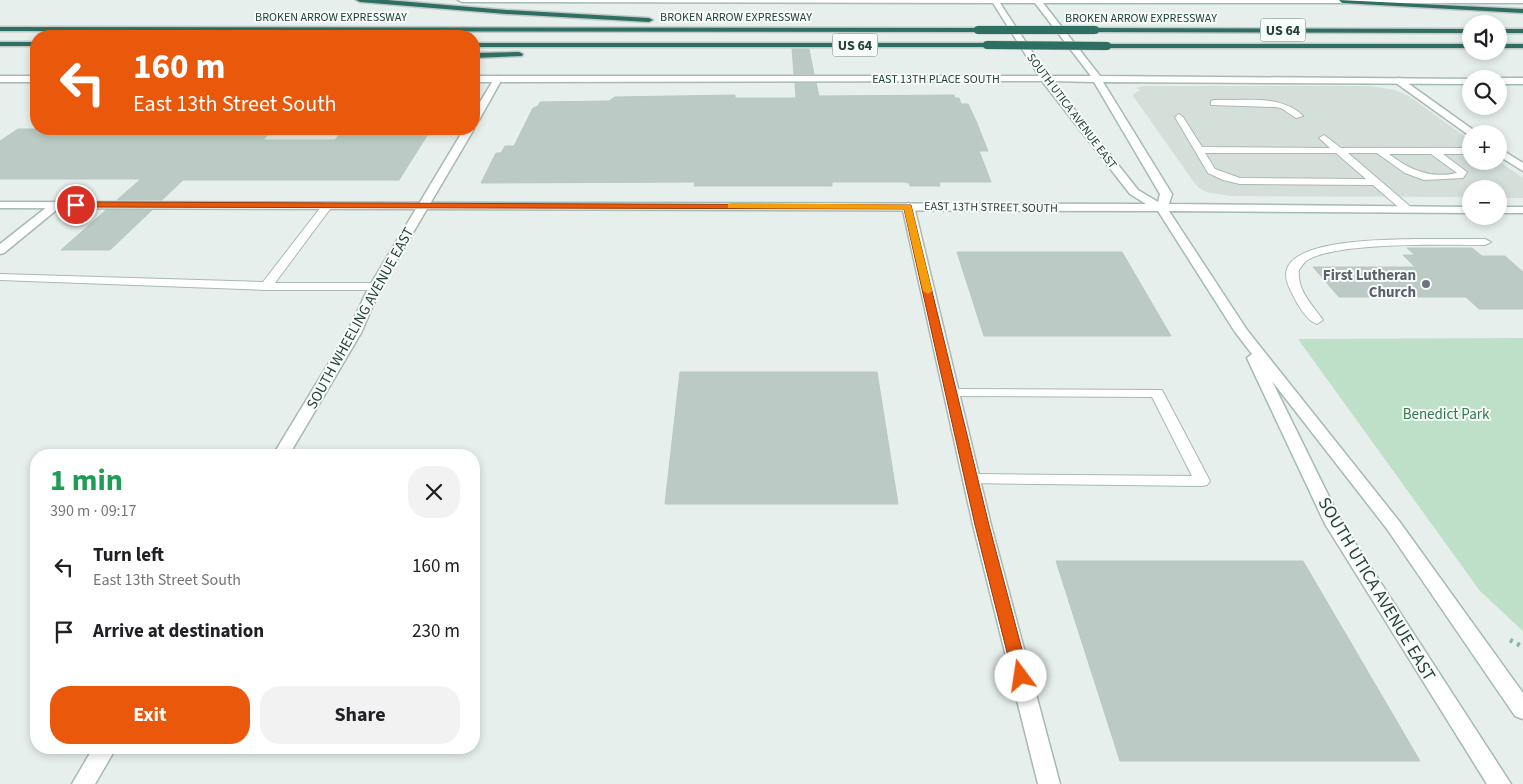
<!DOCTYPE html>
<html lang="en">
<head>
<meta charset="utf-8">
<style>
	body { margin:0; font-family:"Source Sans 3",sans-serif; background:#f2f2f2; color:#202124; height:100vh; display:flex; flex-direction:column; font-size:19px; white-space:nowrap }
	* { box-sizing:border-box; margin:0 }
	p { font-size:16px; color:#757577 }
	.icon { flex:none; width:28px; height:28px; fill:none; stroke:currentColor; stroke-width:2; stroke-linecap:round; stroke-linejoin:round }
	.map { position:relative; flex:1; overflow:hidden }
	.details { position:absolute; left:30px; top:449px; width:450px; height:305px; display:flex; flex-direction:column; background:#fff; border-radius:20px; box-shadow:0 2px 8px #0003 }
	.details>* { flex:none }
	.guide { position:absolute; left:30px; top:30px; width:450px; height:105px; border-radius:20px; box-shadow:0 2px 8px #0003; background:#ea580c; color:#fff; overflow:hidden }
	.controls { position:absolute; left:1462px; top:15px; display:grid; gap:10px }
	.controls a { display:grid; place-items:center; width:45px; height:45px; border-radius:50%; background:#fff; box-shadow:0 2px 8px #0003; font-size:25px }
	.pin { position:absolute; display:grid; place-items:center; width:42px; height:42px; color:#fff; margin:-21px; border:2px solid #fff; border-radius:50%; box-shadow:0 1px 5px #0007 }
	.me { position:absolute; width:55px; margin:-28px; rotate:346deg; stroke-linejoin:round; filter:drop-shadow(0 0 4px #0008) }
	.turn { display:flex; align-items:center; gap:18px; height:105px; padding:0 20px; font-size:22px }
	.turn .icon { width:65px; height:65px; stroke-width:2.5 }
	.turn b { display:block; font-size:35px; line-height:42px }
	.round { display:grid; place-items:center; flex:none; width:52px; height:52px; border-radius:20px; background:#f2f2f2 }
	.head { display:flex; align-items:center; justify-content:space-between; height:85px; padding:0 20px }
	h1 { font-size:30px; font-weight:700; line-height:38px; color:#1e9e55 }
	.primary-button { display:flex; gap:10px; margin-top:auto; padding:10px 20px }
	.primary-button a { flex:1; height:58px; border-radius:20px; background:#ea580c; color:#fff; font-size:20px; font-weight:700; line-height:58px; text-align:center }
	.primary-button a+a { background:#f2f2f2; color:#202124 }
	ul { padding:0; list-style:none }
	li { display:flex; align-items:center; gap:15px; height:65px; padding:0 20px }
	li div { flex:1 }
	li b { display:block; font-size:19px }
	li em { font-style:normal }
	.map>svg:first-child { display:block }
</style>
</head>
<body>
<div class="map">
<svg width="1523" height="784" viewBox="0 0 1523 784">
	<rect width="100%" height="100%" fill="#e6efeb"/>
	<!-- built -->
	<polygon fill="#d4dfda" points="1143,86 1370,86 1395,90 1409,96 1471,141 1471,161 1499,161 1523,178 1523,198 1499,198 1499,189 1471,189 1471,197 1230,196 1206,192 1198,187 1193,181 1133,96 1134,94 1140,90 1136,88"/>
	<!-- green -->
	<polygon fill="#bfe0c8" points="1523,338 1523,631 1480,591 1298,339"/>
	<!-- building -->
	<g fill="#bbcac4" stroke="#b8c9c2">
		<polygon points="792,49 809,49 814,74 794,74"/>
		<polygon points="795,83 816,83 819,96 954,95 955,98 959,98 961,104 968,104 976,121 988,151 979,151 991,182 939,182 940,186 910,186 909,183 905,182 832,182 832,186 694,186 695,182 481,183 496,153 501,153 505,146 514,146 533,108 538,106 540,102 609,101 615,97 735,95 735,98 796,98"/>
		<polygon points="18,129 273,129 263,140 335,140 339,135 428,134 399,180 183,180 162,200 117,200 141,179 0,179 0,141"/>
		<polygon points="106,210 152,210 110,250 61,250"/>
		<polygon points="1407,248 1472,248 1482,256 1505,256 1523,272 1523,309 1479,309 1466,297 1339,297 1313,267 1415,267 1403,255 1415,255"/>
		<polygon points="957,252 1122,252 1171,336 984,336"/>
		<polygon points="680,372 877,372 898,504 665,504"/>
		<polygon points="1056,561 1303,561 1420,761 1120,761"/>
	</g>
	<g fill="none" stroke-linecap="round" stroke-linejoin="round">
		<defs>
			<g id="lane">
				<path d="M1214,100C1243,101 1282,94 1303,116L1296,118L1281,108L1275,107L1211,105V101Z"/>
				<path d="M1179,114L1183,117L1202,147L1330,148L1319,138L1324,135L1341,148H1471V154H1443L1467,172L1463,178L1424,180L1405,173L1377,153H1348L1412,208L1413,210L1412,212H1404L1373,185L1240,184L1223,180L1208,173L1175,117ZM1205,153H1336L1366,179L1240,178L1215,169ZM1389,154H1431L1457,173C1430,179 1410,170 1389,154Z"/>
				<polygon points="328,202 333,205 275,283 375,283 379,284 381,287 379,290 266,290 0,280 0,274 263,282 324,203"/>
				<path d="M1413,239H1485L1491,242L1485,245C1448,245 1335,241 1306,261C1304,263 1301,267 1299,270C1297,291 1312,304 1323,320L1317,324C1307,321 1297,304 1293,295C1289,288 1284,278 1287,269C1297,239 1387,240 1413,239Z"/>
				<polygon points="952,389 1162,390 1210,481 1207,485 1202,486 967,483 964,479 967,475 972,474 1192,476 1152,397 947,396 945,393"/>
			</g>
			<g id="street">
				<polygon points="498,76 502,79 479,120 474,123 474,112 494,79"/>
				<polygon points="1399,78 1402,79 1479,134 1471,134 1470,136 1396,83 1396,79"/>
				<polygon points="464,129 474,129 381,287 361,333 289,455 273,455 347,333 369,287"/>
				<polygon points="1499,148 1523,163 1523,171 1499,156"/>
				<polygon points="56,202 62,205 60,207 4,253 0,254 0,244 52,203"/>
				<polygon points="908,203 914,206 991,525 1060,784 1038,784 973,525 902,206"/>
				<polygon points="93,748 116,748 95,784 72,784"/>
			</g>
			<g id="secondary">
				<path d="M458,0H1523V3H1043L1100,76L1473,79L1471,84L1103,82L1172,194L1169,204L1471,207V213L1169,211L1247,330L1399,521L1523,693V719L1515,716L1387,529L1272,381L1342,523L1511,784H1487L1325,524L1247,358L1252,354L1235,332L1158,211L0,208V202L1146,204L1130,194L1042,81L474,82V76H1039L993,3L462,2ZM1000,3H1035L1091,76H1048ZM1052,81L1094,82L1160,194L1158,202L1138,190Z"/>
				<rect x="0" y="76" width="36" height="6"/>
				<polygon points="1499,78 1523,78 1523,84 1499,84 1497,79"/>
				<rect x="1499" y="207" width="24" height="6"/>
			</g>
			<g id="highway">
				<polygon points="356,0 387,0 506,10 649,18 653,20 649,22 506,14 360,2"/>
				<polygon points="1339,0 1523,9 1523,13 1342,3"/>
				<polygon points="0,27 978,28 982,30 978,32 0,31"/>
				<polygon points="1092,28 1471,29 1471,33 1095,32 1092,32"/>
				<rect x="1499" y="29" width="24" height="4"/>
				<rect x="0" y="42" width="36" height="4"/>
				<polygon points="474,43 987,43 991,45 987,47 474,47"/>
				<rect x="1104" y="44" width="367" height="4"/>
				<rect x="1499" y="44" width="24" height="4"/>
				<polygon points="519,52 523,54 522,56 474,58 474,53"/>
			</g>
		</defs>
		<!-- lane casing -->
		<use href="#lane" stroke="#a8b8b2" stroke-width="2"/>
		<!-- street casing -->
		<use href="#street" stroke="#a8b8b2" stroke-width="3"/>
		<!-- secondary casing -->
		<use href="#secondary" stroke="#a4bbb3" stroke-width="3"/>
		<!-- highway casing -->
		<use href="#highway" stroke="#c2cac8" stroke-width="3"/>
		<!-- path -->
		<polyline stroke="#86b3a5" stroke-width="4.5" stroke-dasharray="3 5" stroke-linecap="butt" points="1510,640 1523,647"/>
		<!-- lane -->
		<use href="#lane" fill="#fff" fill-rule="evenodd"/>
		<!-- street -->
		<use href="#street" fill="#fff" fill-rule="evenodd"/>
		<!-- secondary -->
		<use href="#secondary" fill="#fff" fill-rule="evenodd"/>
		<!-- highway -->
		<use href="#highway" fill="#2f6f62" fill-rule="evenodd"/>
		<defs>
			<g id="highway-bridge">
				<polyline points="978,30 1095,30"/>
				<polyline points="987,45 1107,46"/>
			</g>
		</defs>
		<!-- highway-bridge casing -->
		<use href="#highway-bridge" stroke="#c2cac8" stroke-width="9" stroke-linecap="butt"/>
		<!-- highway-bridge -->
		<use href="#highway-bridge" stroke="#2f6f62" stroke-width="8"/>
	</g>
	<!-- route -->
	<polygon fill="#ea580c" stroke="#983908" points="76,202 911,205 989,525 1029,676 1027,680 1021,682 1016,680 1013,676 975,525 904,209 73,207 73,203"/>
	<!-- slow -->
	<polygon fill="#f59e0b" points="731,203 911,205 932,291 928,294 923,291 904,209 728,208 728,204"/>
	<!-- markers -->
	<circle fill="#6b7280" stroke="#f7fbf9" stroke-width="2" cx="1426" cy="284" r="5"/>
	<g text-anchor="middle" stroke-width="4" stroke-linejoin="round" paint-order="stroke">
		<!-- far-street labels -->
		<g font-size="12" fill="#24423a" stroke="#f7fbf9">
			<text x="331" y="21">BROKEN ARROW EXPRESSWAY</text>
			<text x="736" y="21">BROKEN ARROW EXPRESSWAY</text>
			<text x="1141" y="22">BROKEN ARROW EXPRESSWAY</text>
			<text x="936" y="83">EAST 13TH PLACE SOUTH</text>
			<text transform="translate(1072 111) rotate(53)" y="4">SOUTH UTICA AVENUE EAST</text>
			<text transform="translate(991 207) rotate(1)" y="4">EAST 13TH STREET SOUTH</text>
		</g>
		<!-- shield labels -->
		<g fill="#f7fbf9" stroke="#637a73" stroke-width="1">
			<rect x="1260.5" y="18.5" width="45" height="23" rx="4"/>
			<rect x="832.5" y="33.5" width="45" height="23" rx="4"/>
		</g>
		<g font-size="14" font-weight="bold" fill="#24423a">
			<text x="1283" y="35">US 64</text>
			<text x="855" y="50">US 64</text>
		</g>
		<!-- worship labels -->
		<g font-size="15" font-weight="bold" fill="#5b616d" stroke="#f7fbf9" text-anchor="end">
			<text x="1416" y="280">First Lutheran<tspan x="1416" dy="17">Church</tspan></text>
		</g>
		<!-- street labels -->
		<g font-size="15" fill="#24423a" stroke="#f7fbf9">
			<text transform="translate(360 318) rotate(-61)" y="5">SOUTH WHEELING AVENUE EAST</text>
		</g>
		<!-- park labels -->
		<g font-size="15" fill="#2d7a4b" stroke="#f7fbf9">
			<text x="1446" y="419">Benedict Park</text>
		</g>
		<!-- near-street labels -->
		<g font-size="18" fill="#24423a" stroke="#f7fbf9">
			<text transform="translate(1377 589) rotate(59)" y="6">SOUTH UTICA AVENUE EAST</text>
		</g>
	</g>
</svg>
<div class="controls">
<a><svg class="icon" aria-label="sound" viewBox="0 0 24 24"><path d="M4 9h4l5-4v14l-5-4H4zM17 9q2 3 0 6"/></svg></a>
<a><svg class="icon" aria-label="search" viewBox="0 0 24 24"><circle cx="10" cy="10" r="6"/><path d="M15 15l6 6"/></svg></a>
<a>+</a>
<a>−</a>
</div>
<div class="pin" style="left:76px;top:205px;background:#d93025"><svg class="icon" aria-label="arrive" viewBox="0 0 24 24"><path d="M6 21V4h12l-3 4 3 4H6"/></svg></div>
<svg class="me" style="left:1021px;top:676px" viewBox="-20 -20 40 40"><circle r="19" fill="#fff"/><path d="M0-13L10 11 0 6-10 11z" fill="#ea580c"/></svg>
<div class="guide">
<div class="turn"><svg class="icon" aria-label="left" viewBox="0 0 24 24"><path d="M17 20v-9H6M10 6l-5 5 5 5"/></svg><div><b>160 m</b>East 13th Street South</div></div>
</div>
<section class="details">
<div class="head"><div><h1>1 min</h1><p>390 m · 09:17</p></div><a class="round"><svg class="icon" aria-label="close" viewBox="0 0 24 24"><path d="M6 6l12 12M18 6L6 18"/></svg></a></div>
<ul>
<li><svg class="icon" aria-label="left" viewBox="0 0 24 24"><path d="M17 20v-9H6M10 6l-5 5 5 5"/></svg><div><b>Turn left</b><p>East 13th Street South</p></div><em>160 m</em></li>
<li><svg class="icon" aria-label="arrive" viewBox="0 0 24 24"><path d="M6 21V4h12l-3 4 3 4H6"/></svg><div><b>Arrive at destination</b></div><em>230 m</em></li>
</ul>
<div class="primary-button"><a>Exit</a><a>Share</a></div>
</section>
</div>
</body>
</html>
